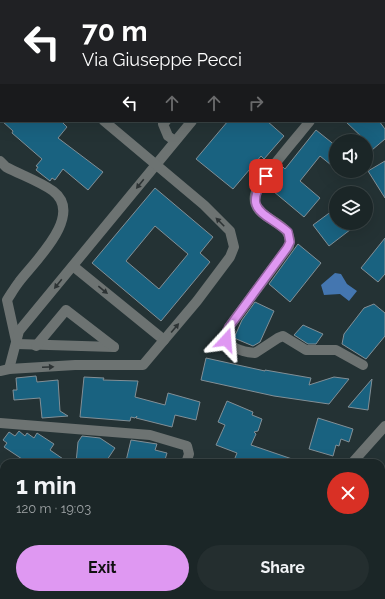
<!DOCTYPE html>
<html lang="en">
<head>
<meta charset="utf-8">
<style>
	body { margin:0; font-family:Raleway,sans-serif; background:#242e2f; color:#f1f3f6; height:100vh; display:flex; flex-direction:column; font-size:15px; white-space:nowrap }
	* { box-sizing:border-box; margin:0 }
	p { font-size:13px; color:#a0a5a7 }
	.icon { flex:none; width:22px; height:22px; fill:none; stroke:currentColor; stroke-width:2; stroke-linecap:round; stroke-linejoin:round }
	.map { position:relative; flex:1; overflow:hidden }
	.side { position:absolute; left:0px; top:459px; width:385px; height:140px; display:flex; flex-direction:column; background:#1b2627; border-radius:12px 12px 0 0; box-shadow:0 4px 16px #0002,0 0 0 1px #394344 }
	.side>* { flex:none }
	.banner { position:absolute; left:0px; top:0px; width:385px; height:122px; box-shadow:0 4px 16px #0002,0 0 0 1px #394344; background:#202124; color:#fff; overflow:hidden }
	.tools { position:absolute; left:329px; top:134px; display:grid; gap:8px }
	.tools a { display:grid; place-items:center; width:44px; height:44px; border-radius:50%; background:#1b2627; box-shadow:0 4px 16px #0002,0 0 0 1px #394344; font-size:20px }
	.pin { position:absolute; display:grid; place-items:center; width:34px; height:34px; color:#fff; margin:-17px; border-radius:8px; box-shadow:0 2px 6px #0006 }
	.me { position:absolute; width:44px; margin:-22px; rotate:19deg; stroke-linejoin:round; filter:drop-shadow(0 0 3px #0008) }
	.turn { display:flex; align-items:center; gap:14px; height:84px; padding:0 16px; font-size:18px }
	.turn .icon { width:52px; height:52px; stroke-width:2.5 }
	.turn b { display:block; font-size:28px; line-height:34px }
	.lanes { display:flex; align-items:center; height:38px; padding:0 16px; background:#0003; justify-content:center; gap:20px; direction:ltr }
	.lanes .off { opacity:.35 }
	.round { display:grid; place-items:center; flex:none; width:42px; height:42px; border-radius:21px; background:#242e2f }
	.overview { display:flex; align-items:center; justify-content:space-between; height:68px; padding:0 16px }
	h1 { font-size:24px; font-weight:700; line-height:30px }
	.button { display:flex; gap:8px; margin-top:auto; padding:8px 16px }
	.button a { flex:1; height:46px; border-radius:24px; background:#df98f2; color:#111; font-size:16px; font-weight:700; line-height:46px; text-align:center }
	.button a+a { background:#242e2f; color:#f1f3f6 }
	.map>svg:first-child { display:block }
</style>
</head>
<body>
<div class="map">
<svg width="385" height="599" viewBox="0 0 385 599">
	<rect width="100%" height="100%" fill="#243234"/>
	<!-- water -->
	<polygon fill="#4476b0" points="335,273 341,274 347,284 357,291 349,301 340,294 324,295 321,285"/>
	<!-- building -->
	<g fill="#196280" stroke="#828f96" fill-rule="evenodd">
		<polygon points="2,121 61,121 67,127 58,138 103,172 88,190 63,169 55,180 52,178 50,181 36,170 38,167 36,166 42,159 12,133 13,131"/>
		<polygon points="228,121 267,121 284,136 264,159 261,156 233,189 196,159"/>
		<polygon points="345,121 379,121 385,129 385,139 372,150 366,141"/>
		<polygon points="316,130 336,146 336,169 320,156 300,181 320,198 304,217 267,186 283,167 285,169"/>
		<polygon points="385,161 385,198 368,171"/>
		<path d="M155,188L213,237L200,253L210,262L161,321L92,263ZM155,226L188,254L159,289L126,261Z"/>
		<polygon points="336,208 336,223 359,223 329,246 313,225"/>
		<polygon points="385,238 385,274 378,282 361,268"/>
		<polygon points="298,244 321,263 290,302 269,284"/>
		<polygon points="255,302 274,311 260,342 253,346 234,338 242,320"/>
		<polygon points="374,304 385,313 385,336 366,359 342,344 344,334 364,308"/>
		<polygon points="303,325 323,334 316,344 308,344 294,335"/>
		<polygon points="206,358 265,371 265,370 311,378 309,385 334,377 349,379 329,404 274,396 201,380"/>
		<polygon points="36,376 37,382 58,380 60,411 68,416 42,418 40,398 14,400 13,390 17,390 16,378"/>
		<polygon points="84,377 104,378 103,380 138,381 135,397 165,405 168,393 200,402 196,420 175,415 172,427 136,418 137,416 135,418 131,417 130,421 80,417"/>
		<polygon points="372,379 368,410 348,407"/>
		<polygon points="227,401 253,412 252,415 262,419 258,431 254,432 256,434 251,445 298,461 298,463 233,463 237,453 216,445 225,425 218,422"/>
		<polygon points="318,418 353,429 349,442 341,439 339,446 336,445 333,456 309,449"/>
		<polygon points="19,431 25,436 27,433 34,438 37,433 54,444 50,450 69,463 28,463 4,447 7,443 3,440 9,432 15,436"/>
		<polygon points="82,436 100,438 115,448 105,463 76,463 78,442"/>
		<polygon points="131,440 157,444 155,450 167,453 164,463 126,461"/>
	</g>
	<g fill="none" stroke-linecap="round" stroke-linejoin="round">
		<!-- minor -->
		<g stroke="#6d7372" stroke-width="10">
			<polyline points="304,0 305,1"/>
			<polyline points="288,1 289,0"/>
			<polyline points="0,85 1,84"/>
			<polyline points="384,94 385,95"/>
			<polyline points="166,121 163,124 168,136 175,141"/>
			<path d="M310,121C299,135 258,181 255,195C250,221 296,220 289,246L229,327L226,337C229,349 244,352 255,353L278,338L283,336L306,350H336L363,365"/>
			<path d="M0,161L6,167C21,175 39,181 53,191C85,215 34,262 19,282C15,287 11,294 7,300L16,341"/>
			<polyline points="73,266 164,340"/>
			<polyline points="17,344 114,347"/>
			<polyline points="36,346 66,310 114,347"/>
			<polyline points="9,369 19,331 192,121"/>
			<polyline points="0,371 9,369 75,365 143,365 197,301 230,257 234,247 230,231 204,205 104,121"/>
			<polyline points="0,423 150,435 187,446 189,454 186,463"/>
			<polyline points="352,463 385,426"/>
			<polyline points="0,477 4,480"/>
			<polyline points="169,595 173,599"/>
			<polyline points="199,595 206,599"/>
			<polyline points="112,599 113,595"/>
			<polyline points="241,599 244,595"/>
		</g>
	</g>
	<!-- one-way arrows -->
	<defs><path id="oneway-solid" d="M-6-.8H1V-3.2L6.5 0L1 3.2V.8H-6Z"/></defs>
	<g fill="#2d3334">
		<use href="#oneway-solid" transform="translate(140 184) rotate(129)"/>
		<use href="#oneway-solid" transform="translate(220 222) rotate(-135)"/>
		<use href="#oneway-solid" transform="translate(58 284) rotate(129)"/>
		<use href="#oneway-solid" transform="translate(103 290) rotate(39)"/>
		<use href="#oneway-solid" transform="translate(175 328) rotate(-50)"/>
		<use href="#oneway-solid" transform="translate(48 367) rotate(-3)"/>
	</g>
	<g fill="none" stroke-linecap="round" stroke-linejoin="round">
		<defs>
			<path id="route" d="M226,340V333L229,327L287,248L290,242L288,232C265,212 241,211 266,176"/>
		</defs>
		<!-- route casing -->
		<use href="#route" stroke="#91639d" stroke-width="10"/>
		<!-- route -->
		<use href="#route" stroke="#df98f2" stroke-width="7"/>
	</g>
</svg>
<div class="tools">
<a><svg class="icon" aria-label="sound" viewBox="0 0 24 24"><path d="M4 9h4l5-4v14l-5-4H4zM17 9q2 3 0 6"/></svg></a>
<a><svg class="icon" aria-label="layers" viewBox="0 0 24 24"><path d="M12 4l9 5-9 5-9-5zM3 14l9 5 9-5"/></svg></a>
</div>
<div class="pin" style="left:266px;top:176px;background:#d93025"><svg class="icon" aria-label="arrive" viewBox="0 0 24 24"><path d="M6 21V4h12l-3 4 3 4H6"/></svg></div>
<svg class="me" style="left:226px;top:340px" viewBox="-20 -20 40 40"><path d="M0-17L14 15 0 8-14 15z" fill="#df98f2" stroke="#fff" stroke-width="4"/></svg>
<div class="banner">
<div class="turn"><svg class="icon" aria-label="left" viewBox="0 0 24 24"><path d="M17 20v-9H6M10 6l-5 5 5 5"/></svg><div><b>70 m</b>Via Giuseppe Pecci</div></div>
<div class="lanes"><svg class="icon" aria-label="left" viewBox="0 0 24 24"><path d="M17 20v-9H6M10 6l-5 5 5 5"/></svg><svg class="icon off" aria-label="ahead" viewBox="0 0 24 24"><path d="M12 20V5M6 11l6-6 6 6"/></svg><svg class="icon off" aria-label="ahead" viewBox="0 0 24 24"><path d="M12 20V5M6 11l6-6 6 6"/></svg><svg class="icon off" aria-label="right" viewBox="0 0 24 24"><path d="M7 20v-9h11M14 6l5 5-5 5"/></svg></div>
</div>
<section class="side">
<div class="overview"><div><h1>1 min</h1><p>120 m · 19:03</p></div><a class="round" style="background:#d93025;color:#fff"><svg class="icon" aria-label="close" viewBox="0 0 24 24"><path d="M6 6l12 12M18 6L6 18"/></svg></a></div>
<div class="button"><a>Exit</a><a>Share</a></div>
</section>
</div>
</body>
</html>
